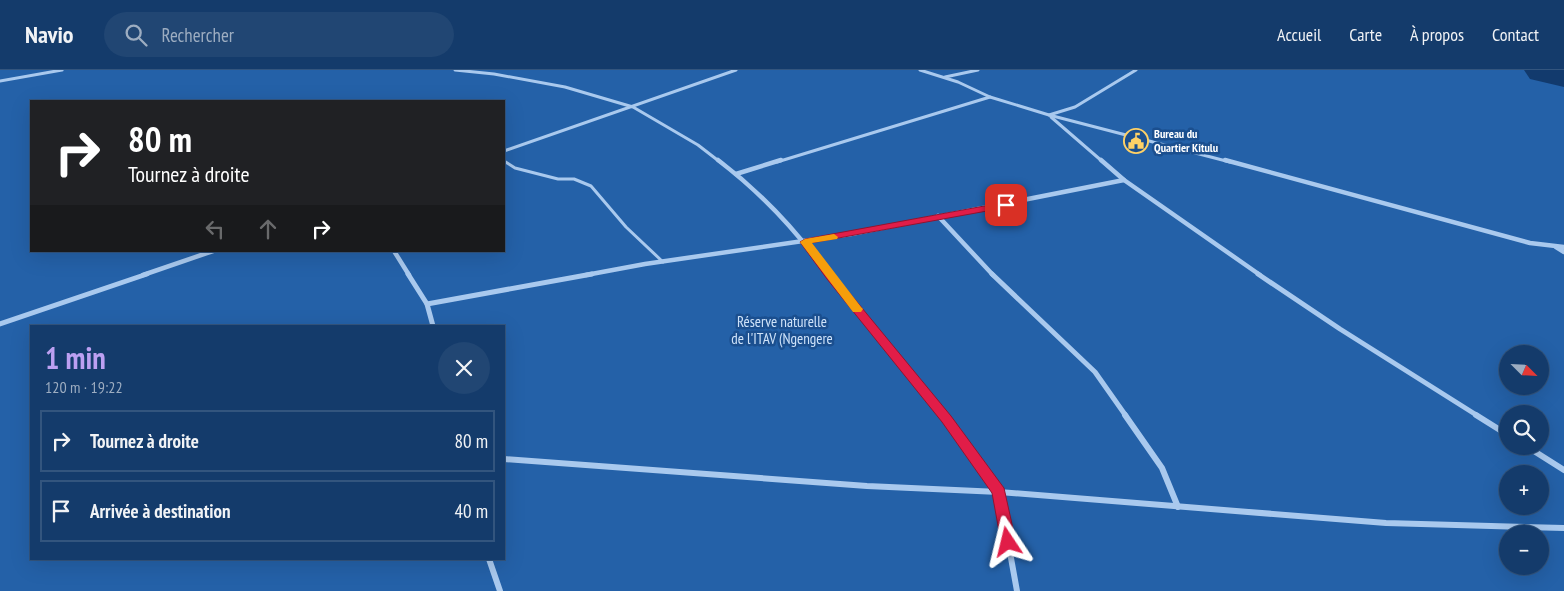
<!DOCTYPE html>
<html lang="fr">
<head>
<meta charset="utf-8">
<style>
	body { margin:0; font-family:"PT Sans Narrow",sans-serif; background:#214673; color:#f1f3f6; height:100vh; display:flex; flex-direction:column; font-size:19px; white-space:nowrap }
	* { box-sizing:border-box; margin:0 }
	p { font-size:16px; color:#9dadc1 }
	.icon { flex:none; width:28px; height:28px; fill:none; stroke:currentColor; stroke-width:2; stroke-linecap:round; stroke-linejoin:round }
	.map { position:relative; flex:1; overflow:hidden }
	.sheet { position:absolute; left:30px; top:255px; width:475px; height:235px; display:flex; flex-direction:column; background:#143b6b; border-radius:0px; box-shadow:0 5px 20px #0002,0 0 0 1px #33557e }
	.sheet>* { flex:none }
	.top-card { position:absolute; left:30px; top:30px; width:475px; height:152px; border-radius:0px; box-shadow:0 5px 20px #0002,0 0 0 1px #33557e; background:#202124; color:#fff; overflow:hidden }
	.needle { width:32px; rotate:114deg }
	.buttons { position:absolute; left:1499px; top:275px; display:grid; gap:10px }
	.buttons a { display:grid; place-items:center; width:50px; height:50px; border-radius:50%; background:#143b6b; box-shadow:0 5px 20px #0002,0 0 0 1px #33557e; font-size:25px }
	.pin { position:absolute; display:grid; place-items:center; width:42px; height:42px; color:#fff; margin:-21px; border-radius:10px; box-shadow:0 2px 8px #0006 }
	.me { position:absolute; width:55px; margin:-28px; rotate:350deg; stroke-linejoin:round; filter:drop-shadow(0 0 4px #0008) }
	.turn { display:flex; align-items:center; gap:18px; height:105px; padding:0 15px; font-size:22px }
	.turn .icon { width:65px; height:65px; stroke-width:2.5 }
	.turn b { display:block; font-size:35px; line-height:42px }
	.lanes { display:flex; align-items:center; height:48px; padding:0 15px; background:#0003; justify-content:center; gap:25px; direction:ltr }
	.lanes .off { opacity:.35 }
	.round { display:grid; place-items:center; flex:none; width:52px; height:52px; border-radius:26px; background:#214673 }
	.head { display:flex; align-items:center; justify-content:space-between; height:85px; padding:0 15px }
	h1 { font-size:30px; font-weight:600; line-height:38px; color:#bca0f2 }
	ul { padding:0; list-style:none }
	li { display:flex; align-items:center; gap:15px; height:62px; margin:0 10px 8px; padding:0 5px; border:2px solid #33557e; border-radius:0px }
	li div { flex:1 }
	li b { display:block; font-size:19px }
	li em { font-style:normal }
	header { display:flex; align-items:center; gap:30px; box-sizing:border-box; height:70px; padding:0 25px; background:#143b6b; border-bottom:1px solid #33557e }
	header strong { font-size:24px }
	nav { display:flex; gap:28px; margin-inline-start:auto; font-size:18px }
	.search { width:350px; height:45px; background:#214673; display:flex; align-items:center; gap:12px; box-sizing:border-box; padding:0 18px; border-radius:28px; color:#9dadc1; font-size:19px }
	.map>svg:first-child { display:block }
</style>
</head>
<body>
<header>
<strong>Navio</strong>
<div class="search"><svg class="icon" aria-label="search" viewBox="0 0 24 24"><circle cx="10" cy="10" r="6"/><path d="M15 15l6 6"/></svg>Rechercher</div>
<nav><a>Accueil</a><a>Carte</a><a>À propos</a><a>Contact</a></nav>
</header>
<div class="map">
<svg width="1564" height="521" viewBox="0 0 1564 521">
	<rect width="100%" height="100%" fill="#1b4f8f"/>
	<!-- green -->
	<path fill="#2461a8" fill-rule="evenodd" d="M0,0H1564V521H0ZM31,31H504V181H31ZM31,256H504V489H31ZM1508,284H1540V316H1508ZM1508,344H1540V376H1508ZM1508,404H1540V436H1508ZM1508,464H1540V496H1508Z"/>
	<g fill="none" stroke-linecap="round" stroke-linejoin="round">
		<!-- river -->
		<polygon fill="#123a6d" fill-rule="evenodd" points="1524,0 1564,0 1564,17 1530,9"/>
		<!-- lane -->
		<polyline stroke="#a9c9ee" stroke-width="3" points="504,91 515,98 558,109 574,109 591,116 626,157 663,192"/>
		<!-- street-far3 -->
		<g stroke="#a9c9ee" stroke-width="3">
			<polyline points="455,0 494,4 565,17 633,37 698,75 720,92"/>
			<polyline points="920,0 958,12 990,27 1049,45 1230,92"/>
			<polyline points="945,7 978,0"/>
			<polyline points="0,11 62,0"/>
			<polyline points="1049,45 1075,37 1136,0"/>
			<polyline points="1051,47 1103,92"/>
			<polyline points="504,81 736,0"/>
			<polyline points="777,92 990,27"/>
		</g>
		<!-- street-far2 -->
		<g stroke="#a9c9ee" stroke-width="4.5">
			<path d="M718,90C760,122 798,162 828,205"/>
			<polyline points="1101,90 1124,110 1260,205"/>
			<polyline points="1225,90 1530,173 1564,177"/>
			<polyline points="736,104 781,90"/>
			<polyline points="938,146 993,205"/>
			<polyline points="1556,177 1564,182"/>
			<polyline points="394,181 409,205"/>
			<polyline points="143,205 213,181"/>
			<polyline points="586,205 645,194 851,164 1124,110"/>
		</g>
		<!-- street-far1 -->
		<g stroke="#a9c9ee" stroke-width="5">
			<polyline points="408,204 427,234 433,256"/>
			<polyline points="828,204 944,346"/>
			<polyline points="992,204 1095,302 1126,346"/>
			<polyline points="1258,204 1340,259 1478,346"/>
			<polyline points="427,234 592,204"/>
			<polyline points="0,254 147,204"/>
		</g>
		<!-- street -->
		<g stroke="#a9c9ee" stroke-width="6">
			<polyline points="943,345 999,422 1017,521"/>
			<polyline points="1125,345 1162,398 1178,437"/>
			<polyline points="1476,345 1508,365"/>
			<polyline points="1526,376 1564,400"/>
			<polyline points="504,389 867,416 999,422 1386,453 1564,458"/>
			<polyline points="489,489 500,521"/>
		</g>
	</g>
	<!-- route -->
	<polygon fill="#e11d48" stroke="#92132f" points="1006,132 1011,135 1009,137 811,173 834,204 951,346 1004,418 1016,472 1014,476 1008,477 1003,476 1001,472 992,423 942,352 827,209 800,172 805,169"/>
	<!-- slow -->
	<polygon fill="#f59e0b" points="834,164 838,167 837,169 812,173 861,237 863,239 861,242 853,242 800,172 805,169"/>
	<!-- icons -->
	<defs>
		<symbol id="civic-ring" viewBox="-11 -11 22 22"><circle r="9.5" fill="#1b4f8f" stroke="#ffd166" stroke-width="1.5"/><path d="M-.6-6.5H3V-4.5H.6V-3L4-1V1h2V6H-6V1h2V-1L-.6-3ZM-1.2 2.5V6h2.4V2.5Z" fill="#ffd166"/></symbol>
	</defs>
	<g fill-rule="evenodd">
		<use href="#civic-ring" x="1122" y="57" width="28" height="28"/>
	</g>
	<g text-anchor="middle" stroke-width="5" stroke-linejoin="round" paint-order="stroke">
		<!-- far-poi labels -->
		<g font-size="12" font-weight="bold" fill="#fff" stroke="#1b4f8f" text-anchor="start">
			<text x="1154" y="68">Bureau du<tspan x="1154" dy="14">Quartier Kitulu</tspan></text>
		</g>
		<!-- park labels -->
		<g font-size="15" fill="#cfe3fa" stroke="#1b4f8f">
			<text x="782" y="257">Réserve naturelle<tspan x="782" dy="17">de l'ITAV (Ngengere</tspan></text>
		</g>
	</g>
</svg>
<div class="buttons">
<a><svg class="needle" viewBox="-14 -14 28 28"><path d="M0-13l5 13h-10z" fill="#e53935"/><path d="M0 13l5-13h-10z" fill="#9dadc1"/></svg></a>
<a><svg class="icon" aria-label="search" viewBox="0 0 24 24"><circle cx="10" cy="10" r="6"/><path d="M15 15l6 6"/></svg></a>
<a>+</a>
<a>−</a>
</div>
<div class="pin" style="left:1006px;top:135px;background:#d93025"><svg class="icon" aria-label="arrive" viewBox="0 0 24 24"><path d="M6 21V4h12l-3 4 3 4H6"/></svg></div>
<svg class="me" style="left:1008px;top:472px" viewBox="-20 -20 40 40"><path d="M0-17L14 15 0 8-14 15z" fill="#e11d48" stroke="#fff" stroke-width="4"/></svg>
<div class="top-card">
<div class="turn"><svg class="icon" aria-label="right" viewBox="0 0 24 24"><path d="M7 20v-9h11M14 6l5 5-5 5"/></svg><div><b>80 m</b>Tournez à droite</div></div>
<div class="lanes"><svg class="icon off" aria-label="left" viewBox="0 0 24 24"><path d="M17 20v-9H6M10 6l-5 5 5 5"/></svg><svg class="icon off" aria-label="ahead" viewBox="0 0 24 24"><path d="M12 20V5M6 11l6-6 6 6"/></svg><svg class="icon" aria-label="right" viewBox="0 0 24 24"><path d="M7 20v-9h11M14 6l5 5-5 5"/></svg></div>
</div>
<section class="sheet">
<div class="head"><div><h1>1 min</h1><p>120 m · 19:22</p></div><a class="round"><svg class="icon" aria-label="close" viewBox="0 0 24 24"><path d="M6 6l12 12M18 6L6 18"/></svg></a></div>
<ul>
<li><svg class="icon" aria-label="right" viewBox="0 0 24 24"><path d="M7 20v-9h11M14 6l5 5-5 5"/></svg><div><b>Tournez à droite</b></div><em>80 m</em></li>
<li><svg class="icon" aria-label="arrive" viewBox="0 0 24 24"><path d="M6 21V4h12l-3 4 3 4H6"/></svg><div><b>Arrivée à destination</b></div><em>40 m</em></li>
</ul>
</section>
</div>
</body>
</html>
